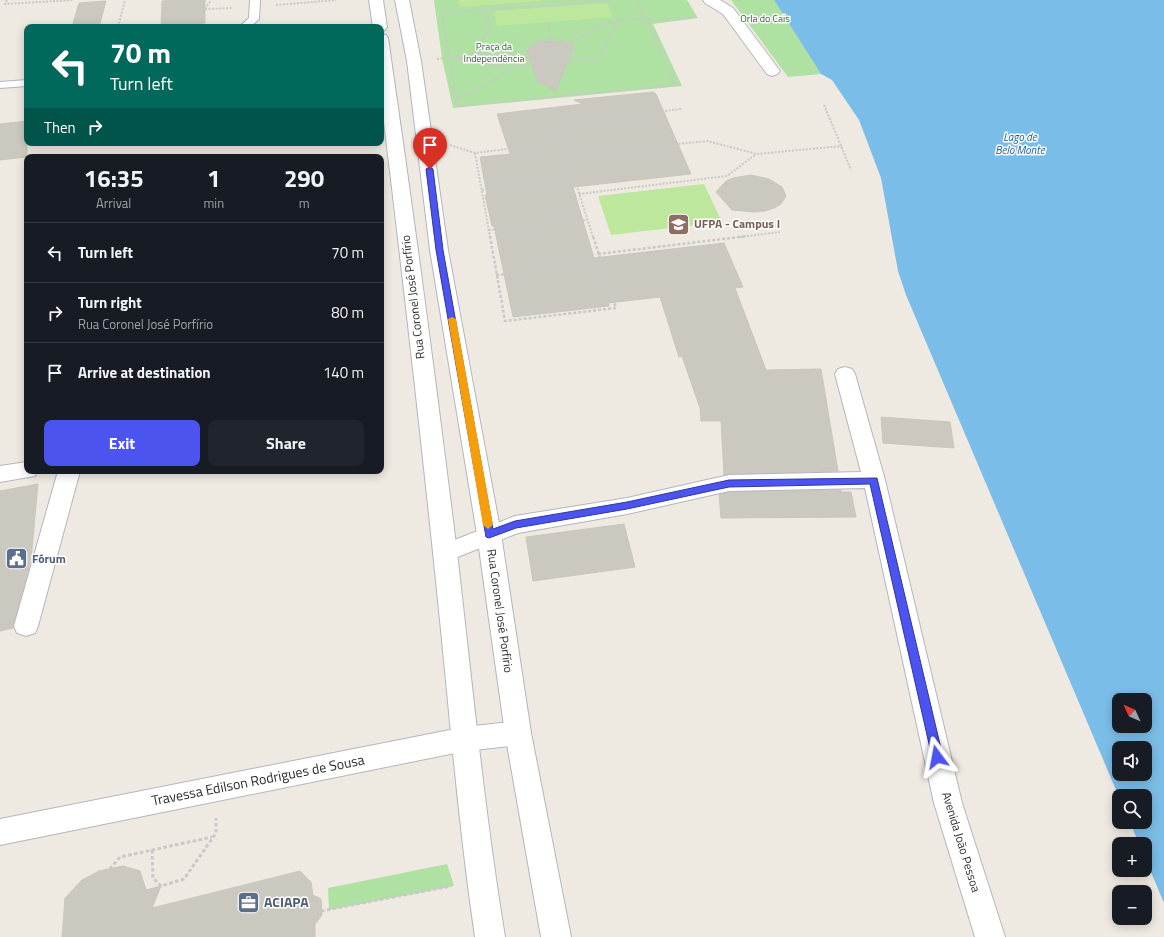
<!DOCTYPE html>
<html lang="en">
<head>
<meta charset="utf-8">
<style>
	body { margin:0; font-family:"Titillium Web",sans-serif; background:#20242c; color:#f1f3f6; height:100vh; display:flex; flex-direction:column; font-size:15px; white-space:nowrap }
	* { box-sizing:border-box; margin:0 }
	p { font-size:13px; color:#9ea1a6 }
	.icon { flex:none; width:22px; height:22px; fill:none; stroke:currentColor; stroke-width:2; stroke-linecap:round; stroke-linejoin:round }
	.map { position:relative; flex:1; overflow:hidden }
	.side { position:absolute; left:24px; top:154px; width:360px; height:320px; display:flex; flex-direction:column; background:#171b24; border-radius:8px; box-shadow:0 2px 10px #0003 }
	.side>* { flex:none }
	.hud { position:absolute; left:24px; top:24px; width:360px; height:122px; border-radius:8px; box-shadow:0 2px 10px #0003; background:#00695c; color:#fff; overflow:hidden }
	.needle { width:26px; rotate:314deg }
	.tools { position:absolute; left:1112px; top:693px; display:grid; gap:8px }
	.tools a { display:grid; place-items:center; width:40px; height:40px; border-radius:8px; background:#171b24; box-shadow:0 2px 10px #0003; font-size:20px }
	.pin { position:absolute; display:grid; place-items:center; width:34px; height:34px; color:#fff; margin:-41px -17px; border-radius:50% 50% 50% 0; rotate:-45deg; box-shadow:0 0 4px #0007 }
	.pin .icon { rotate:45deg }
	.me { position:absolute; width:44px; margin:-22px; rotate:347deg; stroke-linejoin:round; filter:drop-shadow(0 0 3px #0008) }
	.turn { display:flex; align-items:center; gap:14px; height:84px; padding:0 20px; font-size:18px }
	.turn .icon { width:52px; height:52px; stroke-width:2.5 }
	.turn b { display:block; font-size:28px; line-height:34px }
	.then { display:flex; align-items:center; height:38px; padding:0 20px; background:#0003; gap:8px; font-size:15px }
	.eta { display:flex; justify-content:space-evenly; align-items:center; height:68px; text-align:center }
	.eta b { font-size:24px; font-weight:700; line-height:28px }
	.cta { display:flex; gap:8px; margin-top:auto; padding:8px 20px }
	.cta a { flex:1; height:46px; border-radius:8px; background:#4c54f0; color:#fff; font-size:16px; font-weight:700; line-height:46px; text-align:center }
	.cta a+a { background:#20242c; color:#f1f3f6 }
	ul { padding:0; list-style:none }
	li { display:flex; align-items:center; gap:12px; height:60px; padding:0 20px; border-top:1px solid #363941 }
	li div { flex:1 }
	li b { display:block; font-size:15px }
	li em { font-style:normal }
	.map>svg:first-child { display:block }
</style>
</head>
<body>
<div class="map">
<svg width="1164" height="937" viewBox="0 0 1164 937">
	<rect width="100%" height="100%" fill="#eeeae1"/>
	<!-- green -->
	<g fill="#aee1a2">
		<polygon points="434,0 687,0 698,18 653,24 682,86 453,108 442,58"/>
		<polygon points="731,0 774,0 821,74 788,77"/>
		<polygon points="447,864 454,886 329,910 328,888"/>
	</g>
	<!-- pitch -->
	<g fill="#bee79e">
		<polygon points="458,0 542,0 542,1 460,7"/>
		<polygon points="607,3 613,17 497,26 494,11"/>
		<polygon points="704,184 722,222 611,235 598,196"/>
	</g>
	<!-- water -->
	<path fill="#7bbde9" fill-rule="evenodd" d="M774,0H1164V903L1145,858V844H1139L1130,822H1145V796L1119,797L906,295L898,271L881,178L859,120L832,80L821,74ZM1119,700H1145V726H1119ZM1119,748H1145V774H1119Z"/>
	<!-- building -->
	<g fill="#cac8bf" stroke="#cac6bb">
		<polygon points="177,0 205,0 205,23 161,27 162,1"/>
		<polygon points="106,1 99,27 72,27 79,3"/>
		<polygon points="551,41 574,45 556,91 537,81 527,50 538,43"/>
		<polygon points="653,92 656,94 691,174 573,187 594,258 724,243 743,287 735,288 766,370 821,369 838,471 724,475 721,421 701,421 700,408 682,356 679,357 660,297 608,303 609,306 513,317 494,226 492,226 485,195 487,195 480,157 510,154 497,114 583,104 574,100"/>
		<polygon points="27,121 27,157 0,160 0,124"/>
		<polygon points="751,175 769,179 782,187 786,196 781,204 774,208 765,211 755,212 732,210 716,192 726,181 733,178"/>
		<polygon points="881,417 950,422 954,448 883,443"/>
		<polygon points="38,484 31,560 13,626 13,628 0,631 0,491"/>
		<polygon points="841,490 841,492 851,492 856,517 721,518 719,495 729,492"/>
		<polygon points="624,524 635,567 533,581 526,537"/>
		<polygon points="123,866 140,871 146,890 161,886 152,908 300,871 311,882 313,895 321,899 322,915 315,924 315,937 62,937 65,898 82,880 99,871"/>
	</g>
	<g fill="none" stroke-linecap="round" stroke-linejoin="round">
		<defs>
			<g id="service">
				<polygon points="250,0 260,0 259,19 250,27 239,27 249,18"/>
				<polygon points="27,80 27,86 0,88 0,82"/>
			</g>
			<g id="minor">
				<polygon points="703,0 720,0 733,8 780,71 777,74 772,76 767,74 723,14 705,3"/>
				<polygon points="845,367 852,369 855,374 885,480 962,803 1005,937 975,937 934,803 865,488 729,491 627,514 518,533 445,562 437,559 433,553 437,547 515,516 627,498 729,475 861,472 835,374 838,369"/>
				<polygon points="27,462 27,471 37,471 35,476 0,482 0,466"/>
				<polygon points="58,471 80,471 38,626 35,633 26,636 17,633 14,626"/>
				<polygon points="518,721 527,725 531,733 527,741 518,745 465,751 0,845 0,819 465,727"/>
			</g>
			<g id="tertiary">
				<polygon points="369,0 383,0 387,27 385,30 381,31 381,27 373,27"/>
				<polygon points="395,0 409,0 421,61 448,250 501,534 531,733 571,937 541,937 505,733 477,534 430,250 407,61"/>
				<path d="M381,34L386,35L388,38C413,209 436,381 457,553C472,681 484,809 505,937H475C458,822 449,706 437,591C420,426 401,261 381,97Z"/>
			</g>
		</defs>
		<!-- service casing -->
		<use href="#service" stroke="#b4b5c0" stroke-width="2"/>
		<!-- minor casing -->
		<use href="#minor" stroke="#b4b5c0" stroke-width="2"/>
		<!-- tertiary casing -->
		<use href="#tertiary" stroke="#b4b5c0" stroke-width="2"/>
		<!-- path-far2 -->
		<g stroke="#c9c9c9" stroke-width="2" stroke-dasharray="2 1.5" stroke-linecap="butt">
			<polyline points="7,0 5,4 73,0"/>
			<polyline points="611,0 442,13 457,106 676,85 637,0"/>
			<polyline points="276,5 336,0"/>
			<polyline points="205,9 233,8"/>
			<polyline points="205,9 211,0"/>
			<polyline points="647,21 693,17 692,15"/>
			<polyline points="548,23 550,39"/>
			<polyline points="118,27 125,0"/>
			<path d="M553,39L568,43L577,50L573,58C556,64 543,65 526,58L524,49L535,42Z"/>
			<polyline points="568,43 604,25 617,21 645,18"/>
			<polyline points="475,55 490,26 489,20 479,10"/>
			<polyline points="454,58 508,67 535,63"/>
			<polyline points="437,59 480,54 525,55"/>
			<polyline points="556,65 581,59 598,61 617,21"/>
			<polyline points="457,99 492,82 508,67"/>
			<polyline points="824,105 851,170"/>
			<polyline points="450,145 475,153 563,142"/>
			<polyline points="475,153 490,237"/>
			<polyline points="567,155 707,141 757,154 842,146"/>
			<polyline points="482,190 575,180"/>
			<polyline points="579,194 727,176 756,154"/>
			<polyline points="489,230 587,220"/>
			<polyline points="593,237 557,124 681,109"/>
			<polyline points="740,237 780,232"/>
		</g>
		<!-- path-far1 -->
		<g stroke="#c9c9c9" stroke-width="2.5" stroke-dasharray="3 2" stroke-linecap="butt">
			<polyline points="490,236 505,321 616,308 593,236"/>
			<polyline points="598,254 748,236"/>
			<polyline points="496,275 601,264"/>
		</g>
		<!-- path -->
		<g stroke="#c9c9c9" stroke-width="3" stroke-dasharray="3.5 2.5" stroke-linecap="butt">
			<polyline points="152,850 153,878 161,886 184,879 216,833 216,818"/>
			<polyline points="110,869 120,857 212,837"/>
			<polyline points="321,911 451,886"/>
		</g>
		<!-- service -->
		<use href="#service" fill="#fff" fill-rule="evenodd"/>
		<!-- minor -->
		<use href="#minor" fill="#fff" fill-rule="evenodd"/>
		<!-- tertiary -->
		<use href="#tertiary" fill="#fff" fill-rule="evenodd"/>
	</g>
	<!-- route -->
	<polygon fill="#4c54f0" stroke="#31379c" points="430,167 433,169 443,250 493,529 515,521 627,502 729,480 877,478 943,757 941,760 937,762 933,760 932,757 870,484 729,487 627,509 516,528 489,538 486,537 436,250 426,169"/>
	<!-- slow -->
	<polygon fill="#f59e0b" points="452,317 456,319 493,525 488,529 483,525 448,319"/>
	<!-- icons -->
	<defs>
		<symbol id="university-square" viewBox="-11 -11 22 22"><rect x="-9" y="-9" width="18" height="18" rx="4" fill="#8d6e63" stroke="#fff"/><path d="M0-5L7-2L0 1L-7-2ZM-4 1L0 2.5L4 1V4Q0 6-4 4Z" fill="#fff"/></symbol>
		<symbol id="civic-square" viewBox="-11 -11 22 22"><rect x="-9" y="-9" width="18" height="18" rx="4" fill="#5c6f8a" stroke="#fff"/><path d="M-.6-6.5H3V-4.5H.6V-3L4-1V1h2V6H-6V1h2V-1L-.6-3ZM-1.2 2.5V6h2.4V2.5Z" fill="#fff"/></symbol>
		<symbol id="office-square" viewBox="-11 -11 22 22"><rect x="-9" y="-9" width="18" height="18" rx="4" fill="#5c6f8a" stroke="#fff"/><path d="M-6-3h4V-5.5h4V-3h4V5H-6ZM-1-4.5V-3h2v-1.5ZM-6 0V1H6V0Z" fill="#fff"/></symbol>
	</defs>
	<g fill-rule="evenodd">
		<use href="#university-square" x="666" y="212" width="25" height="25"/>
		<use href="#civic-square" x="4" y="546" width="25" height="25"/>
		<use href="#office-square" x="236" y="890" width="25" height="25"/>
	</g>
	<g text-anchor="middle" stroke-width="3" stroke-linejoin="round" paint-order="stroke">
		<!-- far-park labels -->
		<g font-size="10" fill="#256920" stroke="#fff">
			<text x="765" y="22">Orla do Cais</text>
			<text x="494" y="50">Praça da<tspan x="494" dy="12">Independência</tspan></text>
		</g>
		<!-- far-water labels -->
		<g font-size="11" font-style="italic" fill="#165a9a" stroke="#fff">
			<text x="1020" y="141">Lago de<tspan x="1020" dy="13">Belo Monte</tspan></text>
		</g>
		<!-- education labels -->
		<g font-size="12" font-weight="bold" fill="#785e54" stroke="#fff" text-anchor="start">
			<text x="694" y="228">UFPA - Campus I</text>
		</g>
		<!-- street labels -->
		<g font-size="12" fill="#2e2e2e" stroke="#fff">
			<text transform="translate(413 297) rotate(-97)" y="4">Rua Coronel José Porfírio</text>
			<text transform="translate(500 611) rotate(82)" y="4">Rua Coronel José Porfírio</text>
			<text transform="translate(961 842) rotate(73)" y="4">Avenida João Pessoa</text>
		</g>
		<!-- service labels -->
		<g font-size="12" font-weight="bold" fill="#4e5e75" stroke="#fff" text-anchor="start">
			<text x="32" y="563">Fórum</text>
		</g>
		<!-- near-street labels -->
		<g font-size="14" fill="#2e2e2e" stroke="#fff">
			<text transform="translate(258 780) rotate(-11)" y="5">Travessa Edilson Rodrigues de Sousa</text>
		</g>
		<!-- near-service labels -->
		<g font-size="14" font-weight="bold" fill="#4e5e75" stroke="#fff" text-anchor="start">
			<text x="264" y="907">ACIAPA</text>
		</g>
	</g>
</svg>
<div class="tools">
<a><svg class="needle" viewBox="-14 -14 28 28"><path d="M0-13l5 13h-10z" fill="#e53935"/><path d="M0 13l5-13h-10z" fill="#9ea1a6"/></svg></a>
<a><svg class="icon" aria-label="sound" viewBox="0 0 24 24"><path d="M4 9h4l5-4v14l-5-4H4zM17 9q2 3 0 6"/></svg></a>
<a><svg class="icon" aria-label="search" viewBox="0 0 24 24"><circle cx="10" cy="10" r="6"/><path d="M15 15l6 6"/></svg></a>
<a>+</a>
<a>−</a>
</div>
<div class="pin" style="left:430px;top:169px;background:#d93025"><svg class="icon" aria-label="arrive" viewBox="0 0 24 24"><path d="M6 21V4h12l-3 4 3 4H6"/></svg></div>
<svg class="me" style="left:937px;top:757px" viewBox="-20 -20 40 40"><path d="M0-17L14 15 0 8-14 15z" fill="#4c54f0" stroke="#fff" stroke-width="4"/></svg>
<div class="hud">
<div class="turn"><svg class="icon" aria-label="left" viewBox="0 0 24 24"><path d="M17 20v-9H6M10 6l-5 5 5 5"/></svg><div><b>70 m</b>Turn left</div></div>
<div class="then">Then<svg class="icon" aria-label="right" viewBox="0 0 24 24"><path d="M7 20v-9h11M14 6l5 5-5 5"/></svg></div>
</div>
<section class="side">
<div class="eta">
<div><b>16:35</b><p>Arrival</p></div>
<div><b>1</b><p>min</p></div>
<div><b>290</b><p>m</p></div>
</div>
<ul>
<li><svg class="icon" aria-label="left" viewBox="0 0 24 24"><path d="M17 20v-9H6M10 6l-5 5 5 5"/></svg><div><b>Turn left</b></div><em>70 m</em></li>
<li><svg class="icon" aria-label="right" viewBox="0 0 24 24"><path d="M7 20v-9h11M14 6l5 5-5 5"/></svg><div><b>Turn right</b><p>Rua Coronel José Porfírio</p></div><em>80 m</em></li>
<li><svg class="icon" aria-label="arrive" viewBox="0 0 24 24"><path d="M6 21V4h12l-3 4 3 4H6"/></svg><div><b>Arrive at destination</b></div><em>140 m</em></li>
</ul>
<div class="cta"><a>Exit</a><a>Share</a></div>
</section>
</div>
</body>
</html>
